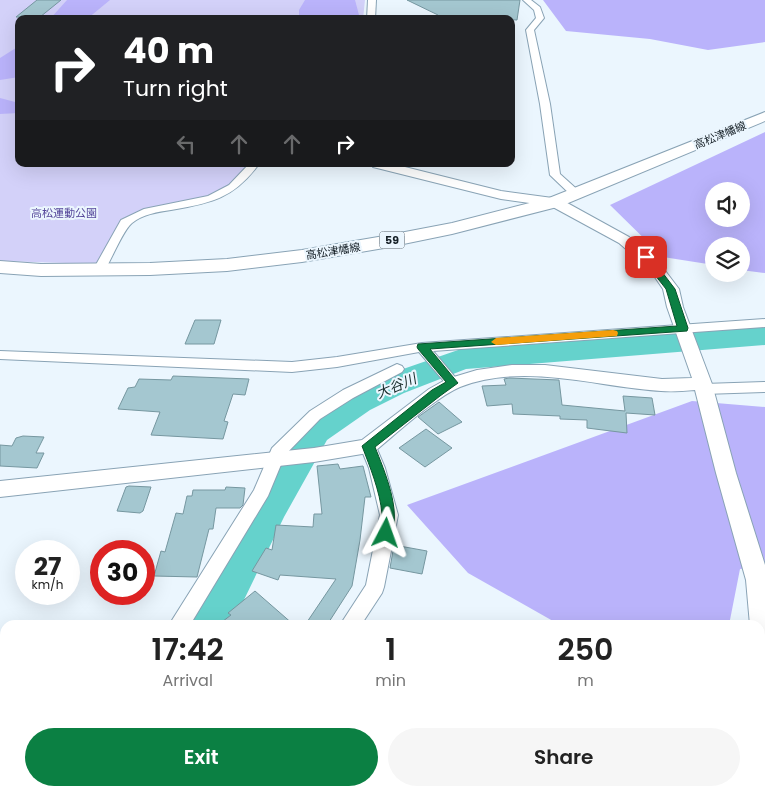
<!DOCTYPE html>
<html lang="en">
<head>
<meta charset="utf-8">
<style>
	body { margin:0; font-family:Poppins,"Noto Sans JP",sans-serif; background:#f6f6f6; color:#222; height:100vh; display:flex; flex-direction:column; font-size:19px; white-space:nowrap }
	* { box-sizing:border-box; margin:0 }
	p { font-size:16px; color:#767676 }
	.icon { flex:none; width:28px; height:28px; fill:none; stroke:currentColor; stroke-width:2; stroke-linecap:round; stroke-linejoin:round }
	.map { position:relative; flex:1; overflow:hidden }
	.panel { position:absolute; left:0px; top:620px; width:765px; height:176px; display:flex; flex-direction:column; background:#fff; border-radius:15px 15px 0 0; box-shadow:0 5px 20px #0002 }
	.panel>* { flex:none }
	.hud { position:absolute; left:15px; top:15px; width:500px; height:152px; border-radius:10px; box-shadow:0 5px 20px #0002; background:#202124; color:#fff; overflow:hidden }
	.controls { position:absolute; left:705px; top:182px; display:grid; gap:10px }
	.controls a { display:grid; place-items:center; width:45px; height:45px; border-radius:50%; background:#fff; box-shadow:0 5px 20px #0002; font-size:25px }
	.speed { position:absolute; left:15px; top:540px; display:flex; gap:10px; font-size:25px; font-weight:700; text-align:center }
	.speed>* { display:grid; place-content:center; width:65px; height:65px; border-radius:50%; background:#fff; box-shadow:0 5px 20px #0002; line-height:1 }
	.speed small { font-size:12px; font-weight:400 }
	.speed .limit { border:8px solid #d22; background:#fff; color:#111 }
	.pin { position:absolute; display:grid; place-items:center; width:42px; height:42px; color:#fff; margin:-21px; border-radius:10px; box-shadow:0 2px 8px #0006 }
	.me { position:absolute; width:55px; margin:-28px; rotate:4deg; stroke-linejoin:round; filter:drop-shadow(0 0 4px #0008) }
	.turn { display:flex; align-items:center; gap:18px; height:105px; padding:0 25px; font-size:22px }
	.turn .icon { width:65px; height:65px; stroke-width:2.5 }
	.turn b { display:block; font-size:35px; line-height:42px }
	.lanes { display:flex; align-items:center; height:48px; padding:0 25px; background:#0003; justify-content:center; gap:25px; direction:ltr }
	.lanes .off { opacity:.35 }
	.eta { display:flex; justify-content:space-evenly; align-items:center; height:85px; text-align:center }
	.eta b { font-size:30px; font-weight:600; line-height:35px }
	.action { display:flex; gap:10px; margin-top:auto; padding:10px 25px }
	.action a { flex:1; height:58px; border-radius:30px; background:#0b8043; color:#fff; font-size:20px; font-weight:600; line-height:58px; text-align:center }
	.action a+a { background:#f6f6f6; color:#222 }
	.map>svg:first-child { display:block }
</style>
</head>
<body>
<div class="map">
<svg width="765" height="796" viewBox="0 0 765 796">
	<rect width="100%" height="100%" fill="#ebf6fe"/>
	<!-- green -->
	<polygon fill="#d3d1f9" points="0,0 365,0 363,19 19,19 19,164 251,164 228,189 210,197 148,208 121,219 98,264 0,261"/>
	<!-- forest -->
	<g fill="#bab3fb" fill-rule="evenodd">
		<polygon points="67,0 110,0 87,19 50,19"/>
		<polygon points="305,0 355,0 359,15 356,19 299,19 299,10"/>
		<polygon points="543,0 765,0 765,42 708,50 650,39 566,31"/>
		<polygon points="19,46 19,77 0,80 0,58"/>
		<polygon points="0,98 19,103 19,113 0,114"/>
		<path d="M765,132V273L741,270V246H714V265L663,257L610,205ZM714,191H741V219H714Z"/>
		<polygon points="692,401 765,407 765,566 740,569 729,625 560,625 468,573 407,505"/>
	</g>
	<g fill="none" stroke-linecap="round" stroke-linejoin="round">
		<!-- river -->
		<g fill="#65d2cc" fill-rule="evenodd">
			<polygon points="765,325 765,345 466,369 404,393 370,410 327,440 284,517 241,606 229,625 183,625 190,612 211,580 252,503 302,423 346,394 380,377 461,349"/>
			<polygon points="68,791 120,791 119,796 66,796"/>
		</g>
	</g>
	<!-- building -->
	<g fill="#a4c7d0" stroke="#7697a0">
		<polygon points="37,0 61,0 40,17 16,17"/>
		<polygon points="407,0 520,0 517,20 457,17 438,19 438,15"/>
		<polygon points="195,320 221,320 214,344 185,344"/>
		<polygon points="173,376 249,379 245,395 233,394 224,421 228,422 223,439 151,435 160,412 118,409 128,388 135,387 139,379 171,380"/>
		<polygon points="509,378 559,380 562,405 625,411 623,396 652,398 655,415 626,413 627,433 587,428 587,420 560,419 560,416 513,414 512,404 487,406 482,386 506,385 504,379"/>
		<polygon points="439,402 462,422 438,434 418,417"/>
		<polygon points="426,429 452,448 425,467 399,448"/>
		<polygon points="23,436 44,437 36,453 44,453 37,468 0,466 0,445 12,446 16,438"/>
		<polygon points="338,464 340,469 363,466 371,497 365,497 360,540 352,586 327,625 305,625 336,579 280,575 278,580 252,571 266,548 272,550 276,525 313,527 314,514 322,514 317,466"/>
		<polygon points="129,486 151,487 143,511 140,513 117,511 126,487"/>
		<polygon points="226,487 245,488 243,505 240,508 216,508 213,529 209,529 197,577 154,576 161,551 165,552 176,513 183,514 187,496 192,496 193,490 225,490"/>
		<polygon points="394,545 427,551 422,574 390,568"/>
		<polygon points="255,591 294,625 218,625 231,615 228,613"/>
	</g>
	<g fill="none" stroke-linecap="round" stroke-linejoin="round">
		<defs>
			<g id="minor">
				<polygon points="368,0 376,0 375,19 367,19"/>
				<polygon points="523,0 531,0 540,7 544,18 534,30 550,104 560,174 580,192 581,194 580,196 572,196 550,175 540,104 526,30 536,18 534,10"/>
				<path d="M249,164H259C234,198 212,203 171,210C158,212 143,214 132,223C123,230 111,261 103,273H95L93,270L121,220L144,209L208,196L229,185Z"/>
				<polygon points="765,319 765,327 433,351 460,383 458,386 448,386 419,352 337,367 292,372 0,359 0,351 292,362 337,357 422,343"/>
				<polygon points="397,364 402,366 404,369 402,372 353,398 320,419 285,455 268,496 190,625 169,625 254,490 272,448 310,411 343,390"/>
				<polygon points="765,382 765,392 704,394 699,392 697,389 699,386 704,384"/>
				<polygon points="368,440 374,442 385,468 398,515 384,587 382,593 361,625 340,625 366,585 380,515 369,468 360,446 362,442"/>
				<polygon points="53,791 76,791 74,796 51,796"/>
				<polygon points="228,791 251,791 249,796 226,796"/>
				<polygon points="389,791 419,791 421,796 391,796"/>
			</g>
			<g id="tertiary">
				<path d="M372,164H393L501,191L560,199L629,237L660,264L679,289L683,307L712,384L736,473L765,565V765L760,767V625H750L746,580L716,473L695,390C684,391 672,392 661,391C596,387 524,362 460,387C436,397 397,433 375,451L368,453L314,462L0,497V481L314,448L362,440L429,389L447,379L477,370L512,365H545L662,379L692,378L667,307L663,289L650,270L619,243L551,206L501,199L373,167Z"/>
				<polygon points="729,791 757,791 755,796 727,796"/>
			</g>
			<polygon id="primary" points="765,112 765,121 561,206 452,234 384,248 302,262 227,271 150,275 41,276 0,273 0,261 41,264 150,263 227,259 302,250 384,236 452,223 549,198"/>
		</defs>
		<!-- minor casing -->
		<use href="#minor" stroke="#89a3b5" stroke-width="2"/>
		<!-- tertiary casing -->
		<use href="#tertiary" stroke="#89a3b5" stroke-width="2"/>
		<!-- primary casing -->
		<use href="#primary" stroke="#89a3b5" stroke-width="2"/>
		<!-- minor -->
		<use href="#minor" fill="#fff" fill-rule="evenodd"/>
		<!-- tertiary -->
		<use href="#tertiary" fill="#fff" fill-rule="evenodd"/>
		<!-- primary -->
		<use href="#primary" fill="#fff" fill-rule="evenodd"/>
	</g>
	<!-- route -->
	<path fill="#0b8043" stroke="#07532c" d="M646,254L649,255L675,289L688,328L687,331L430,349L458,383L440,396L375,447C384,470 403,513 390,537L386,538L381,537C377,529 383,522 382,514C380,491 370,467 362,446L432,390L446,382L418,349L417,347L418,344L677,326L666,289L641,257Z"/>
	<!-- slow -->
	<polygon fill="#f59e0b" points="613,330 617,331 618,333 617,336 496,345 491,342 496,338"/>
	<g text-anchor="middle" stroke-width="4" stroke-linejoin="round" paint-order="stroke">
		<!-- far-street labels -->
		<g font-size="11" fill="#162027" stroke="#ebf6fe">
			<text transform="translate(720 135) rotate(-22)" y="4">高松津幡線</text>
			<text transform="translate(333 251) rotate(-9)" y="4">高松津幡線</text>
		</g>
		<!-- far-park labels -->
		<g font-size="11" fill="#56489b" stroke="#ebf6fe">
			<text x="64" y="217">高松運動公園</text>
		</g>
		<!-- shield labels -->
		<rect fill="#ebf6fe" stroke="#566068" stroke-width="1" x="379.5" y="231.5" width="25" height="17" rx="4"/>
		<g font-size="11" font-weight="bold" fill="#162027">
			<text x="392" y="244">59</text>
		</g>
		<!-- water labels -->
		<g font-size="14" font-style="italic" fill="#1a2e2d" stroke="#ebf6fe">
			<text transform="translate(396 386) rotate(-23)" y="5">大谷川</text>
		</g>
	</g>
</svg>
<div class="controls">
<a><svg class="icon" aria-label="sound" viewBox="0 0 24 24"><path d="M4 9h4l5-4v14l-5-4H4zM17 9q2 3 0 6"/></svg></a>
<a><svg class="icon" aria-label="layers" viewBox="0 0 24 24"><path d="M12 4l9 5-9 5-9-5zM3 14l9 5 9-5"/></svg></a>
</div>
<div class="speed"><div>27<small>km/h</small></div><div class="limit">30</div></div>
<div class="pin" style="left:646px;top:257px;background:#d93025"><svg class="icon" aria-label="arrive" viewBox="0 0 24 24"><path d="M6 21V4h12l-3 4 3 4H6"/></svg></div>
<svg class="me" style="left:386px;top:533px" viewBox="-20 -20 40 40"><path d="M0-17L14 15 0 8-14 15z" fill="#0b8043" stroke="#fff" stroke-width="4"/></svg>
<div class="hud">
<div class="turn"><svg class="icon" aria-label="right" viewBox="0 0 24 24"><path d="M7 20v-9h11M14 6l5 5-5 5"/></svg><div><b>40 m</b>Turn right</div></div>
<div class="lanes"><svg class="icon off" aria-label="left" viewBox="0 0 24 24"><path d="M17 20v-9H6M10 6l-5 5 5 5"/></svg><svg class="icon off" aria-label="ahead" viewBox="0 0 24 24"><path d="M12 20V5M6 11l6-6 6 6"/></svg><svg class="icon off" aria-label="ahead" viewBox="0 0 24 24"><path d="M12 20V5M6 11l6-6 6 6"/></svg><svg class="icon" aria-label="right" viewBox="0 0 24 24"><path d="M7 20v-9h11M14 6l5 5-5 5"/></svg></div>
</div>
<section class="panel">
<div class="eta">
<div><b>17:42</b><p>Arrival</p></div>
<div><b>1</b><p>min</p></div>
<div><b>250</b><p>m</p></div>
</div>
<div class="action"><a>Exit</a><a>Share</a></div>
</section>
</div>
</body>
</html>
